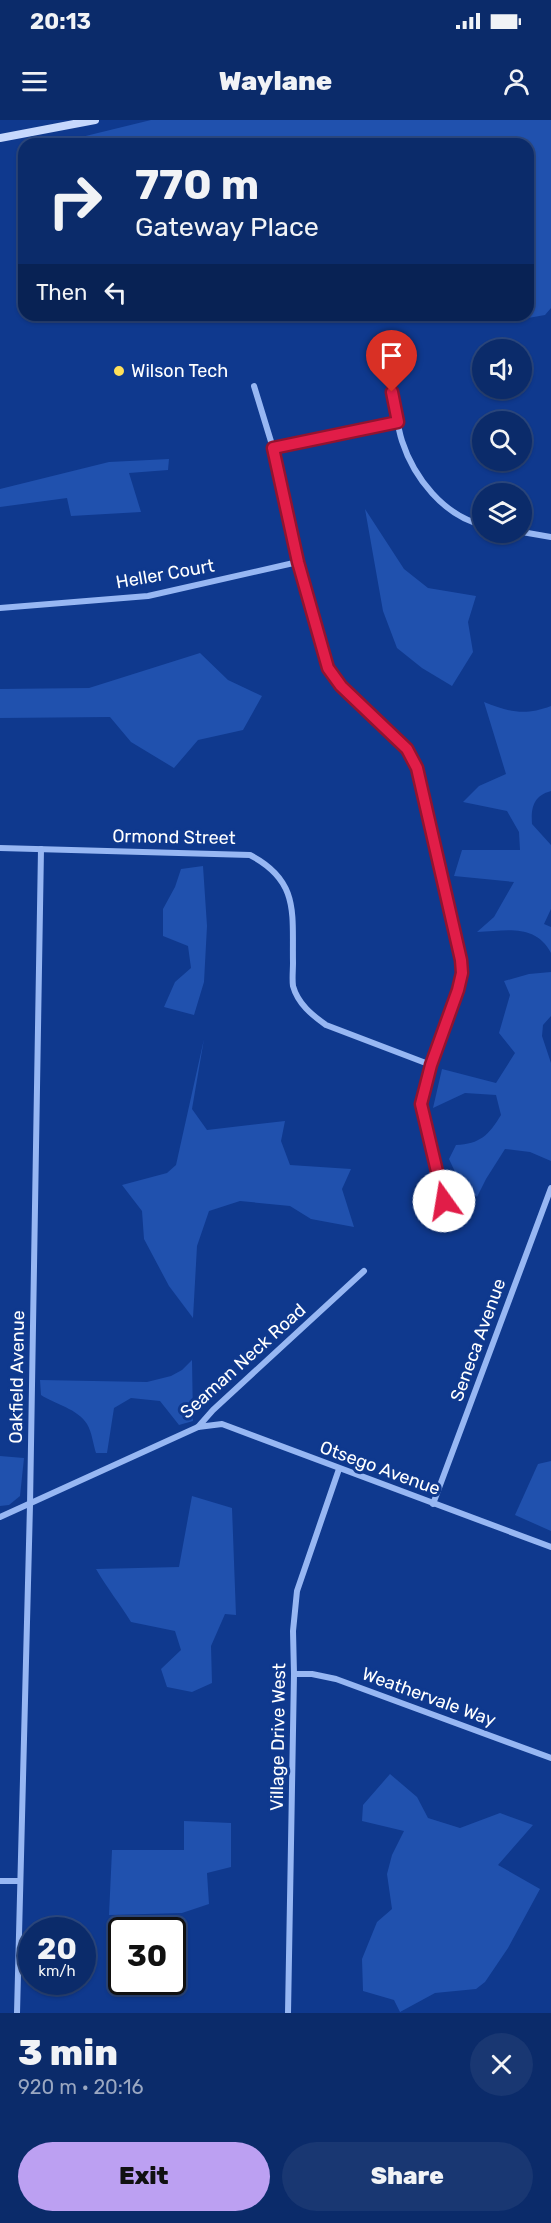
<!DOCTYPE html>
<html lang="en">
<head>
<meta charset="utf-8">
<style>
	body { margin:0; font-family:Rubik,sans-serif; background:#193772; color:#f1f3f6; height:100vh; display:flex; flex-direction:column; font-size:22px; white-space:nowrap }
	* { box-sizing:border-box; margin:0 }
	p { font-size:20px; color:#9aa7c1 }
	.icon { flex:none; width:33px; height:33px; fill:none; stroke:currentColor; stroke-width:2; stroke-linecap:round; stroke-linejoin:round }
	.map { position:relative; height:1893px; overflow:hidden }
	.details { display:flex; flex-direction:column; background:#0b2b6a; flex:1 }
	.details>* { flex:none }
	.top-card { position:absolute; left:18px; top:18px; width:516px; height:183px; border-radius:18px; box-shadow:0 2px 4px #0004,0 0 0 2px #2b477e; background:#0b2b6a; color:#f1f3f6; overflow:hidden }
	.tools { position:absolute; left:472px; top:219px; display:grid; gap:12px }
	.tools a { display:grid; place-items:center; width:60px; height:60px; border-radius:50%; background:#0b2b6a; box-shadow:0 2px 4px #0004,0 0 0 2px #2b477e; font-size:30px }
	.speed { position:absolute; left:18px; top:1797px; display:flex; gap:12px; font-size:30px; font-weight:700; text-align:center }
	.speed>* { display:grid; place-content:center; width:78px; height:78px; border-radius:50%; background:#0b2b6a; box-shadow:0 2px 4px #0004,0 0 0 2px #2b477e; line-height:1 }
	.speed small { font-size:15px; font-weight:400 }
	.speed .limit { border:3px solid #111; border-radius:9px; background:#fff; color:#111 }
	.pin { position:absolute; display:grid; place-items:center; width:51px; height:51px; color:#fff; margin:-62px -26px; border-radius:50% 50% 50% 0; rotate:-45deg; box-shadow:0 0 6px #0007 }
	.pin .icon { rotate:45deg }
	.me { position:absolute; width:66px; margin:-33px; rotate:347deg; stroke-linejoin:round; filter:drop-shadow(0 0 4px #0008) }
	.turn { display:flex; align-items:center; gap:21px; height:126px; padding:0 18px; font-size:27px }
	.turn .icon { width:78px; height:78px; stroke-width:2.5 }
	.turn b { display:block; font-size:42px; line-height:51px }
	.then { display:flex; align-items:center; height:57px; padding:0 18px; background:#0003; gap:12px; font-size:22px }
	.round { display:grid; place-items:center; flex:none; width:63px; height:63px; border-radius:32px; background:#193772 }
	.headline { display:flex; align-items:center; justify-content:space-between; height:102px; padding:0 18px }
	h1 { font-size:36px; font-weight:800; line-height:45px }
	.action { display:flex; gap:12px; margin-top:auto; padding:12px 18px }
	.action a { flex:1; height:69px; border-radius:36px; background:#bca0f2; color:#111; font-size:24px; font-weight:800; line-height:69px; text-align:center }
	.action a+a { background:#193772; color:#f1f3f6 }
	.status { display:flex; justify-content:space-between; align-items:center; height:42px; padding:0 30px; background:#0b2b6a; direction:ltr }
	.status svg { height:16px; fill:currentColor }
	header { display:flex; justify-content:space-between; align-items:center; height:78px; padding:0 18px; background:#0b2b6a; font-size:27px; font-weight:800 }
	.map>svg:first-child { display:block }
</style>
</head>
<body>
<div class="status"><b>20:13</b><svg viewBox="0 0 49 12"><path d="M0 12V9h3v3zM5 12V6h3v6zM10 12V3h3v9zM15 12V0h3v12zM26 1h20v11H26zM47 4h2v5h-2z"/></svg></div>
<header><svg class="icon" aria-label="menu" viewBox="0 0 24 24"><path d="M4 6h16M4 12h16M4 18h16"/></svg>Waylane<svg class="icon" aria-label="person" viewBox="0 0 24 24"><circle cx="12" cy="8" r="4"/><path d="M4 21q1-7 8-7t8 7"/></svg></header>
<div class="map">
<svg width="551" height="1893" viewBox="0 0 551 1893">
	<rect width="100%" height="100%" fill="#0f398e"/>
	<!-- green -->
	<g fill="#2051ae">
		<polygon points="151,0 551,0 551,188 545,195 511,201 506,195 528,195 528,24 57,23"/>
		<polygon points="169,339 168,350 129,353 141,392 71,396 67,378 0,387 0,369 109,342"/>
		<polygon points="365,389 404,449 428,468 476,476 468,502 473,532 452,566 422,548 397,528 383,491"/>
		<polygon points="200,533 228,560 262,576 243,610 198,620 174,648 131,622 110,597 0,598 0,569 89,568"/>
		<path d="M484,582C509,592 525,596 551,586V671C533,676 531,688 532,704L551,725V789L544,804L551,807V833C535,803 506,811 477,812L494,797L514,762L454,756L462,730H520L519,712L507,691L463,682L479,666L506,654Z"/>
		<polygon points="203,746 207,806 204,862 194,895 164,887 175,862 191,848 188,826 163,816 163,789 175,767 181,749"/>
		<path d="M551,852V896L543,905L542,916L551,943V1041L530,1032L505,1029L486,1059L477,1077L457,1056L449,1039L456,1025C480,1024 489,1015 501,995L496,975L465,973L433,988L442,949L496,963L515,933L499,913L510,875L504,861L529,854Z"/>
		<polygon points="204,919 192,989 207,1010 285,1001 281,1021 290,1045 351,1049 342,1069 354,1107 311,1099 290,1086 240,1081 209,1091 197,1126 193,1198 169,1166 144,1119 142,1091 122,1065 167,1053 176,1045"/>
		<path d="M192,1240L193,1301L179,1305L160,1281L131,1278L114,1288L107,1333H96C93,1324 92,1312 87,1304C78,1289 55,1284 41,1275L40,1260L147,1262L171,1256L182,1250Z"/>
		<polygon points="0,1336 24,1338 20,1376 9,1385 0,1386"/>
		<polygon points="551,1341 551,1411 515,1395 538,1344"/>
		<path d="M192,1376L232,1388L236,1495L225,1494L211,1526L212,1563L192,1572L167,1567L161,1549L181,1530L175,1511L131,1502C120,1484 107,1468 96,1449L179,1447Z"/>
		<polygon points="390,1654 417,1677 428,1698 460,1708 500,1693 533,1705 498,1745 540,1769 508,1828 485,1862 476,1869 435,1873 400,1892 394,1880 363,1871 362,1839 377,1802 392,1789 387,1754 392,1735 404,1711 362,1701 363,1685"/>
		<polygon points="184,1701 231,1703 231,1747 207,1753 209,1784 182,1793 109,1795 112,1730 184,1730"/>
	</g>
	<g fill="none" stroke-linecap="round" stroke-linejoin="round">
		<!-- minor -->
		<g stroke="#97b7f3" stroke-width="6">
			<path d="M382,216C384,239 389,262 395,285C397,297 398,309 402,321C414,358 444,396 483,405"/>
			<polyline points="254,266 273,328 298,442 328,548 341,566 407,629 417,648 461,840 462,853 458,870 431,945 421,984 444,1081"/>
			<polyline points="273,328 397,302"/>
			<polyline points="522,412 551,417"/>
			<polyline points="0,488 148,476 298,442"/>
			<path d="M0,728L250,735C300,761 292,794 293,843C293,850 292,859 293,866C298,884 312,895 326,905L431,945"/>
			<polyline points="198,1307 222,1304 551,1427"/>
			<polyline points="433,1384 551,1068"/>
			<polyline points="0,1397 198,1307 213,1290 364,1151"/>
			<polyline points="294,1554 312,1554 336,1559 551,1638"/>
			<polyline points="0,1761 19,1761"/>
			<polyline points="17,1893 30,1385 41,729"/>
			<polyline points="288,1893 294,1554 293,1511 297,1471 339,1349"/>
		</g>
		<!-- secondary -->
		<polyline stroke="#c6d8fd" stroke-width="8" points="0,18 95,0"/>
	</g>
	<g fill="none" stroke-linecap="round" stroke-linejoin="round">
		<defs>
			<polyline id="route" points="392,272 398,302 273,328 298,442 328,548 341,566 407,629 417,648 461,840 462,853 458,870 431,945 421,984 444,1081"/>
		</defs>
		<!-- route casing -->
		<use href="#route" stroke="#92132f" stroke-width="15"/>
		<!-- route -->
		<use href="#route" stroke="#e11d48" stroke-width="10"/>
	</g>
	<!-- markers -->
	<circle fill="#ffe059" stroke="#0f398e" stroke-width="2" cx="119" cy="251" r="6"/>
	<g text-anchor="middle" stroke-width="6" stroke-linejoin="round" paint-order="stroke">
		<!-- poi labels -->
		<g font-size="18" fill="#fff" stroke="#0f398e" text-anchor="start">
			<text x="131" y="257">Wilson Tech</text>
		</g>
		<!-- street labels -->
		<g font-size="18" fill="#fff" stroke="#0f398e">
			<text transform="translate(165 454) rotate(-10)" y="6">Heller Court</text>
			<text transform="translate(174 717) rotate(1)" y="6">Ormond Street</text>
			<text transform="translate(478 1220) rotate(-70)" y="6">Seneca Avenue</text>
			<text transform="translate(243 1241) rotate(-42)" y="6">Seaman Neck Road</text>
			<text transform="translate(17 1257) rotate(-89)" y="6">Oakfield Avenue</text>
			<text transform="translate(380 1348) rotate(20)" y="6">Otsego Avenue</text>
			<text transform="translate(429 1577) rotate(20)" y="6">Weathervale Way</text>
			<text transform="translate(278 1617) rotate(-89)" y="6">Village Drive West</text>
		</g>
	</g>
</svg>
<div class="tools">
<a><svg class="icon" aria-label="sound" viewBox="0 0 24 24"><path d="M4 9h4l5-4v14l-5-4H4zM17 9q2 3 0 6"/></svg></a>
<a><svg class="icon" aria-label="search" viewBox="0 0 24 24"><circle cx="10" cy="10" r="6"/><path d="M15 15l6 6"/></svg></a>
<a><svg class="icon" aria-label="layers" viewBox="0 0 24 24"><path d="M12 4l9 5-9 5-9-5zM3 14l9 5 9-5"/></svg></a>
</div>
<div class="speed"><div>20<small>km/h</small></div><div class="limit">30</div></div>
<div class="pin" style="left:392px;top:272px;background:#d93025"><svg class="icon" aria-label="arrive" viewBox="0 0 24 24"><path d="M6 21V4h12l-3 4 3 4H6"/></svg></div>
<svg class="me" style="left:444px;top:1081px" viewBox="-20 -20 40 40"><circle r="19" fill="#fff"/><path d="M0-13L10 11 0 6-10 11z" fill="#e11d48"/></svg>
<div class="top-card">
<div class="turn"><svg class="icon" aria-label="right" viewBox="0 0 24 24"><path d="M7 20v-9h11M14 6l5 5-5 5"/></svg><div><b>770 m</b>Gateway Place</div></div>
<div class="then">Then<svg class="icon" aria-label="left" viewBox="0 0 24 24"><path d="M17 20v-9H6M10 6l-5 5 5 5"/></svg></div>
</div>
</div>
<section class="details">
<div class="headline"><div><h1>3 min</h1><p>920 m · 20:16</p></div><a class="round"><svg class="icon" aria-label="close" viewBox="0 0 24 24"><path d="M6 6l12 12M18 6L6 18"/></svg></a></div>
<div class="action"><a>Exit</a><a>Share</a></div>
</section>
</body>
</html>
